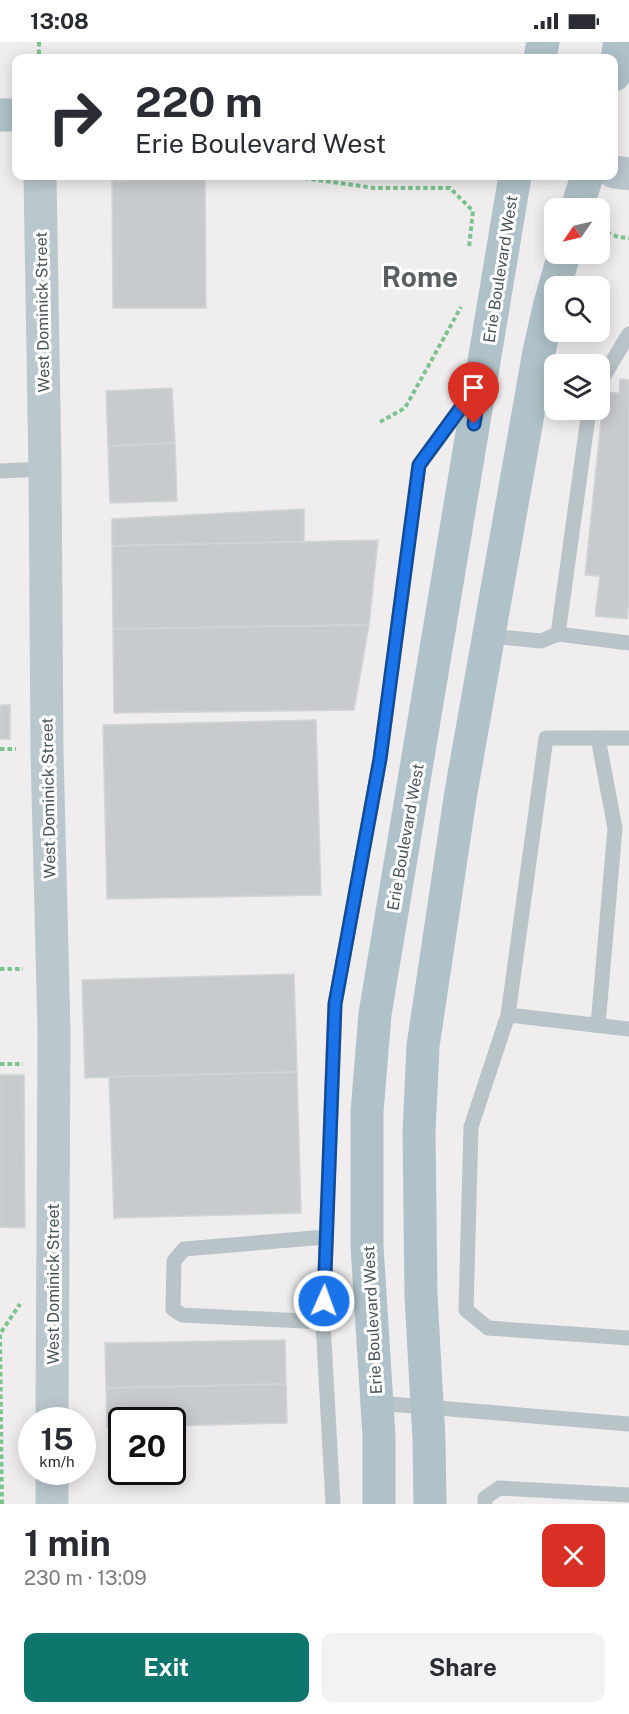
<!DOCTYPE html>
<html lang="en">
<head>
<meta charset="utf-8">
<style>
	body { margin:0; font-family:"Public Sans",sans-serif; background:#f2f2f3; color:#2b2b33; height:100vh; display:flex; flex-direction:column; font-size:22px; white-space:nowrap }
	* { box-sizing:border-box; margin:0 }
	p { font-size:20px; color:#7c7c81 }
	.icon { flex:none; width:33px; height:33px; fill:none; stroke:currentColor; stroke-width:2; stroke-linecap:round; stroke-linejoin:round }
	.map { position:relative; height:1462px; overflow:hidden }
	.drawer { display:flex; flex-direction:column; background:#fff; flex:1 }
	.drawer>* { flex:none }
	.guide { position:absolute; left:12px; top:12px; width:606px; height:126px; border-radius:12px; box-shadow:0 3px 15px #0003; background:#fff; color:#2b2b33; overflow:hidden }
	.needle { width:39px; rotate:236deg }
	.fabs { position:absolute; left:544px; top:156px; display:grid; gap:12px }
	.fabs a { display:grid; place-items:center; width:66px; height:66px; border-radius:12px; background:#fff; box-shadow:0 3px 15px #0003; font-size:30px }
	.speed { position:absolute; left:18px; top:1365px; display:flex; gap:12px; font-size:30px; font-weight:700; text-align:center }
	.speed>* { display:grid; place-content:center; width:78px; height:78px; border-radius:50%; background:#fff; box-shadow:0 3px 15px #0003; line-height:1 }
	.speed small { font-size:15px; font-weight:400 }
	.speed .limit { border:3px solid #111; border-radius:9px; background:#fff; color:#111 }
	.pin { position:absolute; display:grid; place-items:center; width:51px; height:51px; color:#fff; margin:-62px -26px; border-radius:50% 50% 50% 0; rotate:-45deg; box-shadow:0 0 6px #0007 }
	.pin .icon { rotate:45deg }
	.me { position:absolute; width:66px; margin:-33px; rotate:2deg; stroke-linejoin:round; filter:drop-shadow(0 0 4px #0008) }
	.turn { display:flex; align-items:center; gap:21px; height:126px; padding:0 24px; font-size:27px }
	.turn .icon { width:78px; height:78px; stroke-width:2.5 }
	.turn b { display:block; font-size:42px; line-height:51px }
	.round { display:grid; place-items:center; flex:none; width:63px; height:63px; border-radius:12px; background:#f2f2f3 }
	.head { display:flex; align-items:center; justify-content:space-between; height:102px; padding:0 24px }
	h1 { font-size:36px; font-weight:700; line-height:45px }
	.action { display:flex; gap:12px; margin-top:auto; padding:12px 24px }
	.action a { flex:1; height:69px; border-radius:12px; background:#0f766e; color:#fff; font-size:24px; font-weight:700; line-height:69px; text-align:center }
	.action a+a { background:#f2f2f3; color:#2b2b33 }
	.status { display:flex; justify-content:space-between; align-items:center; height:42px; padding:0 30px; background:#fff; direction:ltr }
	.status svg { height:16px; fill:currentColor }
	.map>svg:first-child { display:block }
</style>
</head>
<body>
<div class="status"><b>13:08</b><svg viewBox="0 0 49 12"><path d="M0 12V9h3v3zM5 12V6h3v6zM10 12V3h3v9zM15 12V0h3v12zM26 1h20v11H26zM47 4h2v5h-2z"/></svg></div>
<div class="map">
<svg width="629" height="1462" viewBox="0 0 629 1462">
	<rect width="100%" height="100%" fill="#efeded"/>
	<!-- building -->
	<g fill="#c7cbce" stroke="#d1d5d8" stroke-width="1.5">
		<polygon points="205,138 206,266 113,266 112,139"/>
		<polygon points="620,337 629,338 629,558 627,577 595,574 600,534 585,533 604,350 619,351"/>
		<polygon points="172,346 175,401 108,404 106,349"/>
		<polygon points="175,401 177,459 110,461 108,404"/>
		<polygon points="304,467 304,500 112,504 112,477"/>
		<polygon points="378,498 369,583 113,587 112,504"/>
		<polygon points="369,583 354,668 114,671 113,587"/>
		<rect x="0" y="663" width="10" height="34"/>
		<polygon points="316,678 321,853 107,857 103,683"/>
		<polygon points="294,932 297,1030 85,1036 82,938"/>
		<polygon points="297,1030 301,1171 114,1176 109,1035"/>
		<polygon points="0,1033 24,1033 25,1186 0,1185"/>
		<polygon points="285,1298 286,1342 106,1346 105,1301"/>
		<polygon points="286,1342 287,1381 172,1384 172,1378 122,1378 122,1385 107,1385 106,1346"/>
	</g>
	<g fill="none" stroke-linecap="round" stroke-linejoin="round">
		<!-- path -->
		<g stroke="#7bc38f" stroke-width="4" stroke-dasharray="4.5 3" stroke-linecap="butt">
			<polyline points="39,0 39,16"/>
			<polyline points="289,134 375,146 450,146 473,169 469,205"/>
			<polyline points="600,187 618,195 629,196"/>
			<polyline points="380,380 405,366 461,265"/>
			<polyline points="0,707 16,707"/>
			<polyline points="0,927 23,927"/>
			<polyline points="0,1022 23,1022"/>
			<polyline points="2,1462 0,1292 20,1262"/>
		</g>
		<!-- lane -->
		<g stroke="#b9c4c8" stroke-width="15">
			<polyline points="600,340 629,292"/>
			<polyline points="0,429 45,427"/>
			<polyline points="558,592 589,368"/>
			<polyline points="489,594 541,599 558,592 629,601"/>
			<polyline points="598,696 615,786 598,983"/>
			<polyline points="629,696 546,696 508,973 471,1085 466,1268 488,1286 629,1296"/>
			<polyline points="508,973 629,987"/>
			<polyline points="323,1280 182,1273 173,1267 174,1219 184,1207 326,1195"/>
			<polyline points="377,1361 629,1382"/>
			<polyline points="333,1462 323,1280 335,962 380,717 419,423 471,353"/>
			<polyline points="485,1462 485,1456 499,1446 629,1453"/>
		</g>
		<!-- secondary -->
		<g stroke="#bac7cd" stroke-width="33">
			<polyline points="614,130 629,132"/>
			<polyline points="40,134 45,427 47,710 54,989 52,1378"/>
			<polyline points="52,1462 52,1430"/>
		</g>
		<!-- primary -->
		<g stroke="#afc2c9" stroke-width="33">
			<polyline points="540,16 543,0"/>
			<polyline points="614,33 620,0"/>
			<polyline points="0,73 16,73"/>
			<polyline points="577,166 587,134"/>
			<polyline points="379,1462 379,1394 367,1204 367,1070 375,972 515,134"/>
			<polyline points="430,1462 429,1397 421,1254 419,1090 423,1004 461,750 539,310 549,265 564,212"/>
		</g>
	</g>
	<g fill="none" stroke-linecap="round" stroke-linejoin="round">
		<defs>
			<polyline id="route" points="324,1259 335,962 380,717 419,423 481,338 474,382"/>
		</defs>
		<!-- route casing -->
		<use href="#route" stroke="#114b97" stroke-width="15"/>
		<!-- route -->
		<use href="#route" stroke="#1a73e8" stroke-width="10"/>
	</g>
	<g text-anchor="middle" stroke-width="6" stroke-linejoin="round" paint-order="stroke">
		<!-- street labels -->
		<g font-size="16" fill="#475458" stroke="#fff">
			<text transform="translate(500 227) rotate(-81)" y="6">Erie Boulevard West</text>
			<text transform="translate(42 270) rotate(-91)" y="6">West Dominick Street</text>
			<text transform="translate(48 756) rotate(-91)" y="6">West Dominick Street</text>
			<text transform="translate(405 795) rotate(-80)" y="6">Erie Boulevard West</text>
			<text transform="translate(53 1242) rotate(-90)" y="6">West Dominick Street</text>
			<text transform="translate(372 1278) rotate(-93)" y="6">Erie Boulevard West</text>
		</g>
		<!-- town labels -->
		<g font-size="28" font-weight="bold" fill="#5a5f61" stroke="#fff">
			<text x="420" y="245">Rome</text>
		</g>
	</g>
</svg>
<div class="fabs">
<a><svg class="needle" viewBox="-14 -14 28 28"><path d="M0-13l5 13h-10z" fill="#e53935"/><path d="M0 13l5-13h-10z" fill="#7c7c81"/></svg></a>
<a><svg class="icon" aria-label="search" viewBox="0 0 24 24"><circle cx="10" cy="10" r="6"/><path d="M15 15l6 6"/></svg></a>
<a><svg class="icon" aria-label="layers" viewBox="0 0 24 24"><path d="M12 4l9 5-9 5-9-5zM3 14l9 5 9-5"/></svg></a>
</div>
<div class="speed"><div>15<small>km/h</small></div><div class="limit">20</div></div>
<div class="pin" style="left:474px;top:382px;background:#d93025"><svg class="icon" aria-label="arrive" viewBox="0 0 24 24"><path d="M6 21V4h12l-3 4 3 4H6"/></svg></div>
<svg class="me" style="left:324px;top:1259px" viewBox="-20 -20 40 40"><circle r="17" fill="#1a73e8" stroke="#fff" stroke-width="3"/><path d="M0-11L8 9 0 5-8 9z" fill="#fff"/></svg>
<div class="guide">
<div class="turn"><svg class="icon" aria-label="right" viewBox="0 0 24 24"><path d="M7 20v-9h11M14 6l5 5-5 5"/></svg><div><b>220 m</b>Erie Boulevard West</div></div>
</div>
</div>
<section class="drawer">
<div class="head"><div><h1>1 min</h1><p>230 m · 13:09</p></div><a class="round" style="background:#d93025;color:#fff"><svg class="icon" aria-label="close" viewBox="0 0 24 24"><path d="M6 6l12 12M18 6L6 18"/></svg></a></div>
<div class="action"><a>Exit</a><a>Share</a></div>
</section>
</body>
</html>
